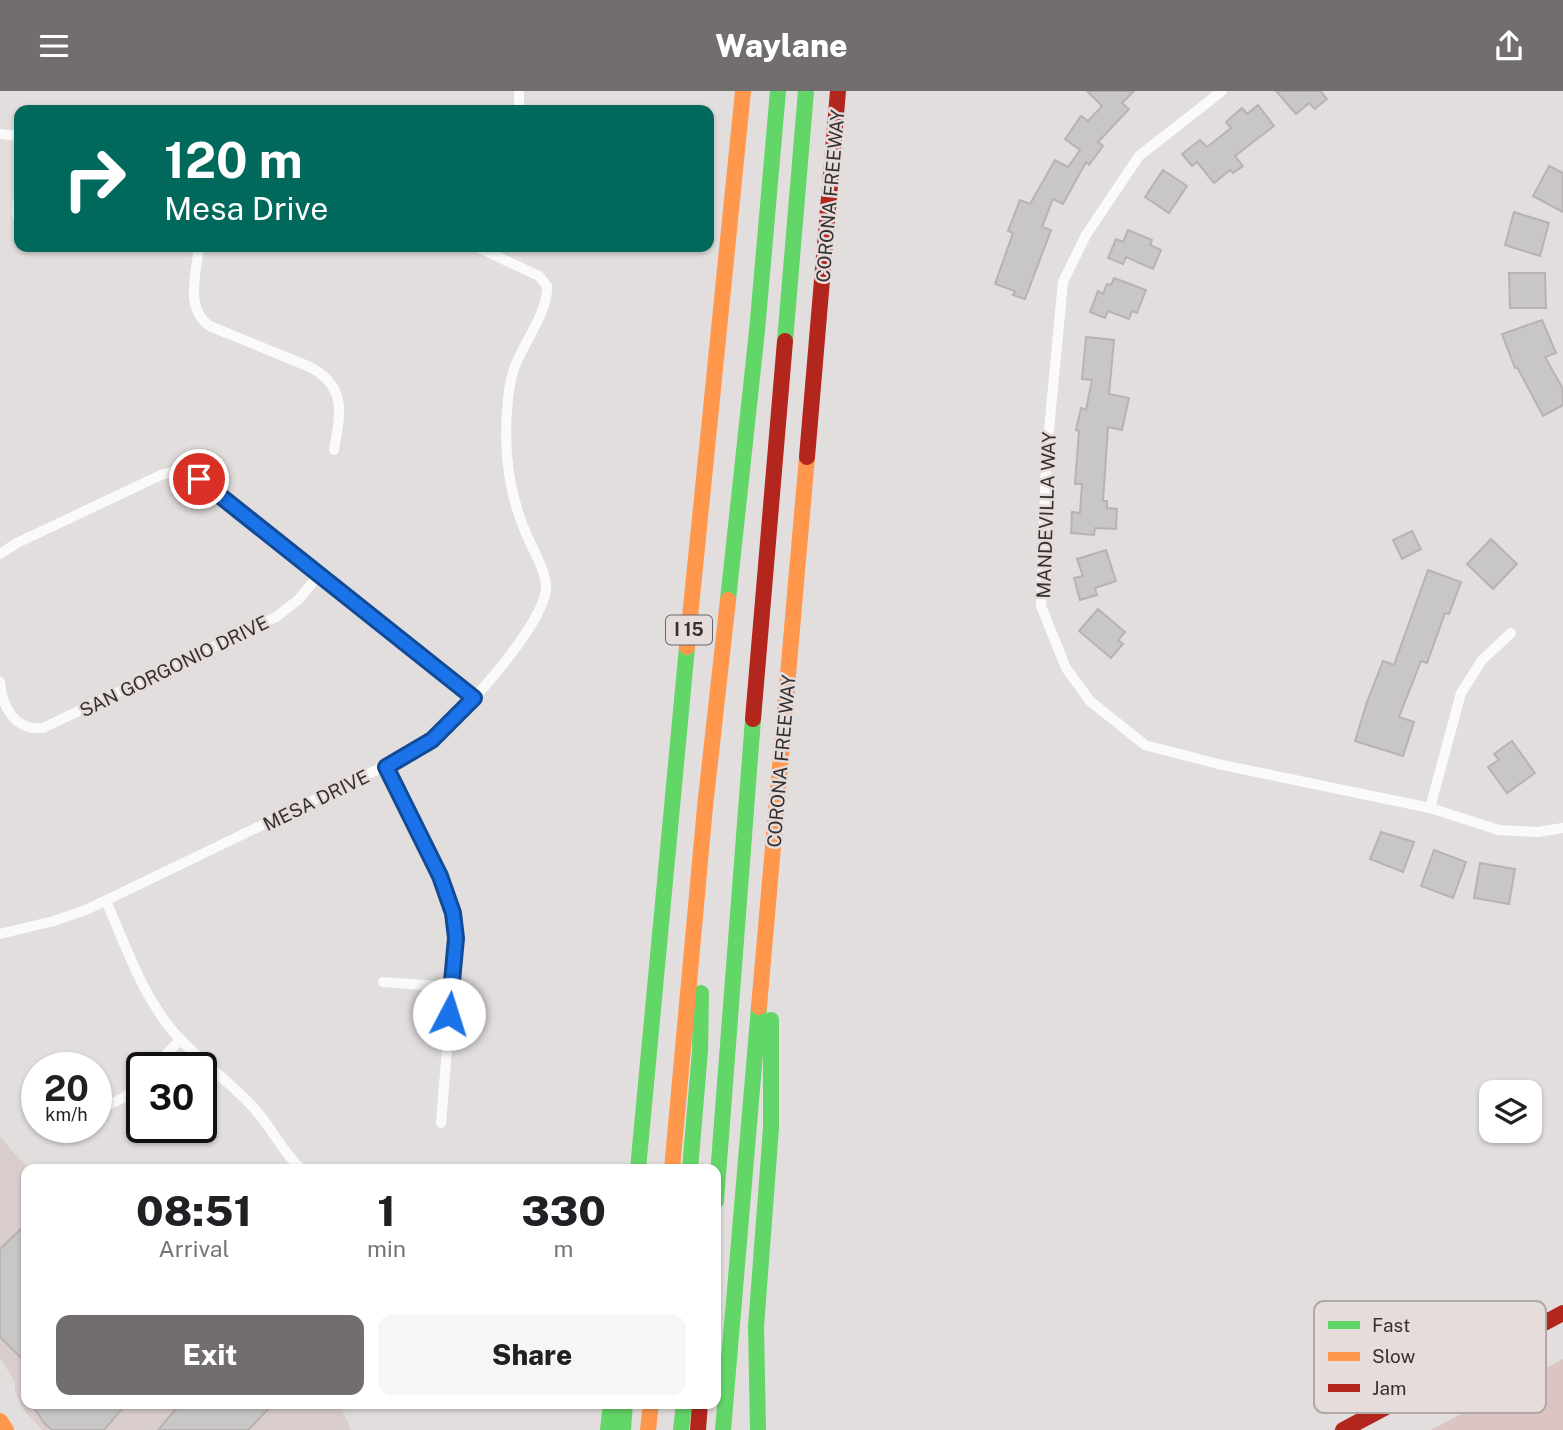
<!DOCTYPE html>
<html lang="en">
<head>
<meta charset="utf-8">
<style>
	body { margin:0; font-family:"Public Sans",sans-serif; background:#f6f6f6; color:#202124; height:100vh; display:flex; flex-direction:column; font-size:26px; white-space:nowrap }
	* { box-sizing:border-box; margin:0 }
	p { font-size:23px; color:#757577 }
	.icon { flex:none; width:38px; height:38px; fill:none; stroke:currentColor; stroke-width:2; stroke-linecap:round; stroke-linejoin:round }
	.map { position:relative; flex:1; overflow:hidden }
	.details { position:absolute; left:21px; top:1073px; width:700px; height:245px; display:flex; flex-direction:column; background:#fff; border-radius:14px; box-shadow:0 2px 5px #0004 }
	.details>* { flex:none }
	.top-card { position:absolute; left:14px; top:14px; width:700px; height:147px; border-radius:14px; box-shadow:0 2px 5px #0004; background:#00695c; color:#fff; overflow:hidden }
	.controls { position:absolute; left:1479px; top:989px; display:grid; gap:14px }
	.controls a { display:grid; place-items:center; width:63px; height:63px; border-radius:14px; background:#fff; box-shadow:0 2px 5px #0004; font-size:35px }
	.speed { position:absolute; left:21px; top:961px; display:flex; gap:14px; font-size:35px; font-weight:700; text-align:center }
	.speed>* { display:grid; place-content:center; width:91px; height:91px; border-radius:50%; background:#fff; box-shadow:0 2px 5px #0004; line-height:1 }
	.speed small { font-size:18px; font-weight:400 }
	.speed .limit { border:4px solid #111; border-radius:10px; background:#fff; color:#111 }
	.pin { position:absolute; display:grid; place-items:center; width:60px; height:60px; color:#fff; margin:-30px; border:4px solid #fff; border-radius:50%; box-shadow:0 2px 7px #0007 }
	.me { position:absolute; width:77px; margin:-38px; rotate:5deg; stroke-linejoin:round; filter:drop-shadow(0 0 5px #0008) }
	.turn { display:flex; align-items:center; gap:24px; height:147px; padding:0 35px; font-size:32px }
	.turn .icon { width:91px; height:91px; stroke-width:2.5 }
	.turn b { display:block; font-size:49px; line-height:60px }
	.eta { display:flex; justify-content:space-evenly; align-items:center; height:119px; text-align:center }
	.eta b { font-size:42px; font-weight:800; line-height:49px }
	.cta { display:flex; gap:14px; margin-top:auto; padding:14px 35px }
	.cta a { flex:1; height:80px; border-radius:14px; background:#726e6e; color:#fff; font-size:28px; font-weight:800; line-height:80px; text-align:center }
	.cta a+a { background:#f6f6f6; color:#202124 }
	header { display:flex; justify-content:space-between; align-items:center; height:91px; padding:0 35px; background:#726e6e; color:#fff; font-size:32px; font-weight:800 }
	.map>svg:first-child { display:block }
</style>
</head>
<body>
<header><svg class="icon" aria-label="menu" viewBox="0 0 24 24"><path d="M4 6h16M4 12h16M4 18h16"/></svg>Waylane<svg class="icon" aria-label="share" viewBox="0 0 24 24"><path d="M12 15V3M7 8l5-5 5 5M5 13v7h14v-7"/></svg></header>
<div class="map">
<svg width="1563" height="1339" viewBox="0 0 1563 1339">
	<rect width="100%" height="100%" fill="#e3dede"/>
	<!-- built -->
	<polygon fill="#dacecd" points="0,1045 20,1069 33,1078 26,1078 26,1312 340,1313 351,1339 42,1339 24,1319 15,1301 15,1291 0,1267"/>
	<!-- green -->
	<polygon fill="#dac5c3" points="1563,1268 1563,1339 1431,1339 1448,1330"/>
	<!-- building -->
	<g fill="#c9c6c6" stroke="#b7b3b3" stroke-width="2">
		<polygon points="1087,0 1134,0 1122,12 1129,18 1098,51 1103,55 1089,74 1086,71 1063,113 1053,108 1042,136 1051,139 1025,208 1013,204 1015,200 995,193 1013,142 1008,140 1020,109 1030,113 1055,69 1068,76 1080,59 1065,48 1081,25 1088,30 1102,15"/>
		<polygon points="1276,0 1322,0 1321,1 1327,8 1315,18 1309,12 1296,23"/>
		<polygon points="1258,14 1274,35 1235,65 1243,75 1233,82 1230,79 1214,92 1197,71 1192,75 1182,63 1200,49 1207,56 1231,37 1226,31 1242,17 1247,23"/>
		<polygon points="1549,75 1563,82 1563,121 1533,105"/>
		<polygon points="1163,79 1187,95 1169,122 1145,106"/>
		<polygon points="1514,121 1549,132 1540,165 1505,154"/>
		<polygon points="1128,139 1152,149 1150,154 1161,159 1153,178 1126,166 1123,173 1108,167 1116,148 1123,151"/>
		<polygon points="1509,182 1545,182 1546,217 1510,217"/>
		<polygon points="1114,187 1146,199 1137,222 1132,220 1129,228 1108,220 1105,227 1090,221 1098,200 1103,203 1107,193 1111,194"/>
		<polygon points="1542,229 1556,262 1545,266 1563,298 1563,314 1543,325 1517,276 1515,277 1502,243"/>
		<polygon points="1086,246 1114,249 1109,303 1129,307 1122,339 1108,336 1103,410 1107,410 1107,417 1117,418 1116,438 1095,437 1094,444 1071,442 1072,421 1080,422 1082,393 1075,393 1079,340 1076,339 1081,317 1086,319 1092,289 1082,288"/>
		<polygon points="1412,440 1421,458 1402,468 1393,449"/>
		<polygon points="1491,448 1517,473 1493,498 1467,473"/>
		<polygon points="1106,459 1116,490 1095,497 1097,504 1080,509 1074,487 1083,485 1077,468"/>
		<polygon points="1428,479 1461,491 1449,523 1445,522 1427,572 1421,570 1399,626 1414,631 1403,665 1355,650 1367,611 1383,570 1394,574"/>
		<polygon points="1098,518 1125,541 1118,549 1123,553 1111,567 1079,540"/>
		<polygon points="1512,650 1535,682 1507,702 1488,676 1499,669 1494,663"/>
		<polygon points="1381,741 1414,751 1403,781 1370,768"/>
		<polygon points="1434,759 1466,771 1453,807 1421,795"/>
		<polygon points="1480,772 1515,778 1509,813 1474,807"/>
		<polygon points="26,1133 26,1259 20,1266 0,1246 0,1158"/>
		<polygon points="31,1312 127,1312 104,1339 52,1339 44,1332"/>
		<polygon points="181,1312 274,1312 248,1339 158,1339"/>
	</g>
	<g fill="none" stroke-linecap="round" stroke-linejoin="round">
		<!-- street -->
		<g stroke="#fbfafa" stroke-width="10">
			<polyline points="519,0 519,19"/>
			<polyline points="1222,0 1139,65 1086,144 1063,191 1046,370 1041,515 1066,577 1090,610 1145,654 1218,673 1430,717 1499,739 1538,741 1563,737"/>
			<polyline points="0,43 19,45"/>
			<polyline points="19,102 17,121 19,130"/>
			<path d="M199,156C196,182 184,221 212,236L310,276C348,296 340,324 334,359"/>
			<path d="M0,463L17,452L161,384C178,378 190,382 204,392L474,607"/>
			<path d="M0,591C2,616 15,640 43,637L276,526L298,509L319,484"/>
			<path d="M386,676C410,723 455,795 456,847L441,1032"/>
			<polyline points="1430,717 1461,602 1482,569 1511,542"/>
			<path d="M106,810C125,853 141,901 171,938C195,967 227,988 252,1015C271,1035 281,1059 301,1078"/>
			<path d="M0,843L54,830L88,818L418,659C450,639 549,531 546,494C544,475 532,458 525,440C509,402 504,360 507,320C508,303 510,284 518,268C528,246 548,219 547,195L539,185L477,156"/>
			<polyline points="383,891 451,896"/>
			<polyline points="154,976 181,948"/>
			<polyline points="106,1015 125,1006 142,989"/>
		</g>
		<!-- fast -->
		<g stroke="#63d668" stroke-width="16">
			<polyline points="785,250 806,0"/>
			<polyline points="728,509 757,240 778,0"/>
			<polyline points="638,1078 687,556"/>
			<polyline points="690,1078 700,960 701,902"/>
			<polyline points="716,1110 753,628"/>
			<polyline points="608,1339 611,1312"/>
			<polyline points="623,1339 625,1312"/>
			<polyline points="681,1339 684,1312"/>
			<polyline points="723,1339 759,916"/>
			<polyline points="758,1339 756,1236 771,1037 771,929"/>
		</g>
		<!-- slow -->
		<g stroke="#ff974d" stroke-width="16">
			<polyline points="687,556 743,0"/>
			<polyline points="759,916 807,366"/>
			<polyline points="672,1078 705,716 728,509"/>
			<polyline points="0,1330 6,1339"/>
			<polyline points="648,1339 651,1312"/>
		</g>
		<!-- jam -->
		<g stroke="#b3261e" stroke-width="16">
			<polyline points="807,366 838,0"/>
			<polyline points="753,628 785,250"/>
			<polyline points="698,1339 700,1312"/>
			<polyline points="1343,1339 1563,1222"/>
		</g>
	</g>
	<g fill="none" stroke-linecap="round" stroke-linejoin="round">
		<defs>
			<polyline id="route" points="199,388 474,607 432,649 386,676 440,785 453,822 456,847 449,923"/>
		</defs>
		<!-- route casing -->
		<use href="#route" stroke="#114b97" stroke-width="18"/>
		<!-- route -->
		<use href="#route" stroke="#1a73e8" stroke-width="12"/>
	</g>
	<g text-anchor="middle" stroke-width="5" stroke-linejoin="round" paint-order="stroke">
		<!-- shield labels -->
		<rect fill="#e6dcdb" stroke="#6a6464" stroke-width="2" x="666" y="524.5" width="46" height="29" rx="5"/>
		<g font-size="18" font-weight="bold" fill="#353131">
			<text x="689" y="545">I 15</text>
		</g>
		<!-- street labels -->
		<g font-size="19" fill="#353131" stroke="#e6dcdb">
			<text transform="translate(830 105) rotate(-85)" y="7">CORONA FREEWAY</text>
			<text transform="translate(1046 424) rotate(-88)" y="7">MANDEVILLA WAY</text>
			<text transform="translate(174 575) rotate(-26)" y="7">SAN GORGONIO DRIVE</text>
			<text transform="translate(781 670) rotate(-85)" y="7">CORONA FREEWAY</text>
			<text transform="translate(316 709) rotate(-26)" y="7">MESA DRIVE</text>
		</g>
	</g>
	<!-- legend -->
	<rect x="1314" y="1210" width="232" height="112" rx="10" fill="#e6dcdb" stroke="#b1a9a8" stroke-width="2"/>
	<rect x="1328" y="1230" width="32" height="8" fill="#63d668"/>
	<rect x="1328" y="1261" width="32" height="9" fill="#ff974d"/>
	<rect x="1328" y="1293" width="32" height="8" fill="#b3261e"/>
	<g font-size="19" fill="#353131">
		<text x="1372" y="1241">Fast</text>
		<text x="1372" y="1272">Slow</text>
		<text x="1372" y="1304">Jam</text>
	</g>
</svg>
<div class="controls">
<a><svg class="icon" aria-label="layers" viewBox="0 0 24 24"><path d="M12 4l9 5-9 5-9-5zM3 14l9 5 9-5"/></svg></a>
</div>
<div class="speed"><div>20<small>km/h</small></div><div class="limit">30</div></div>
<div class="pin" style="left:199px;top:388px;background:#d93025"><svg class="icon" aria-label="arrive" viewBox="0 0 24 24"><path d="M6 21V4h12l-3 4 3 4H6"/></svg></div>
<svg class="me" style="left:449px;top:923px" viewBox="-20 -20 40 40"><circle r="19" fill="#fff"/><path d="M0-13L10 11 0 6-10 11z" fill="#1a73e8"/></svg>
<div class="top-card">
<div class="turn"><svg class="icon" aria-label="right" viewBox="0 0 24 24"><path d="M7 20v-9h11M14 6l5 5-5 5"/></svg><div><b>120 m</b>Mesa Drive</div></div>
</div>
<section class="details">
<div class="eta">
<div><b>08:51</b><p>Arrival</p></div>
<div><b>1</b><p>min</p></div>
<div><b>330</b><p>m</p></div>
</div>
<div class="cta"><a>Exit</a><a>Share</a></div>
</section>
</div>
</body>
</html>
